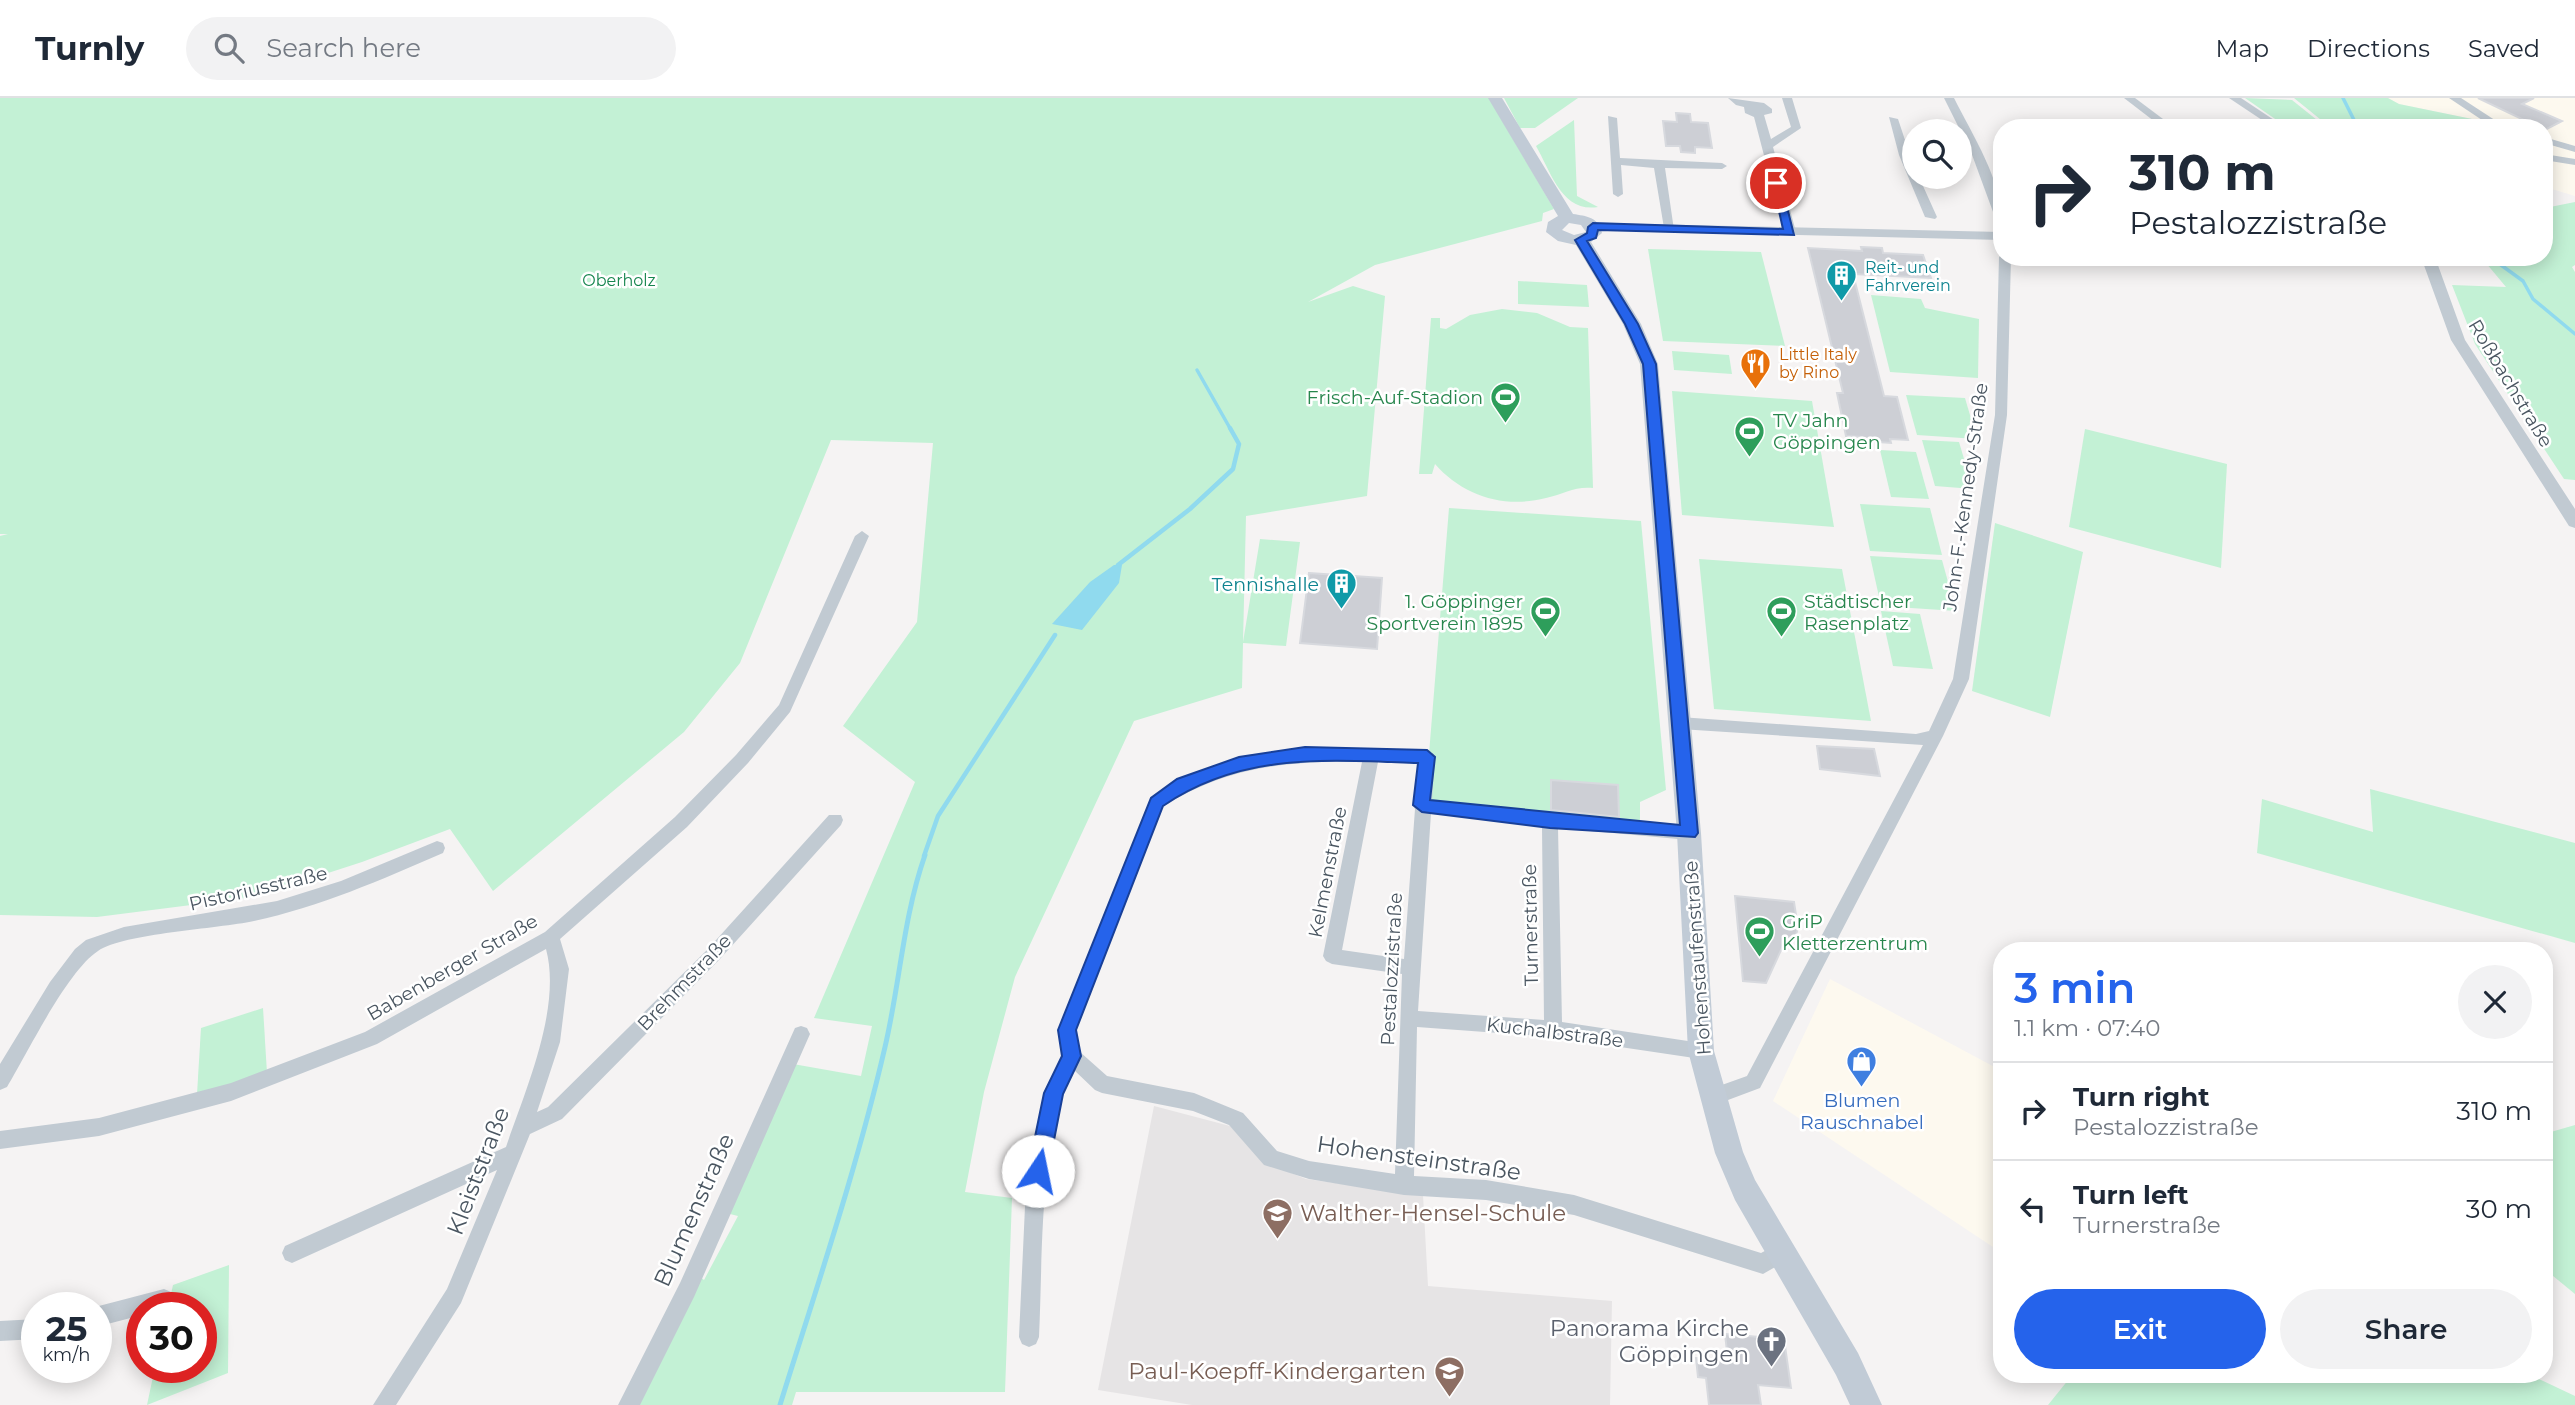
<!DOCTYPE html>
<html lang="en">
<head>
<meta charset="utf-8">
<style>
	body { margin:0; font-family:Montserrat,sans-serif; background:#f2f2f3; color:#1f2937; height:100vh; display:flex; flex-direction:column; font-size:26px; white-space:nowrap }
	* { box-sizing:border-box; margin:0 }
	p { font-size:23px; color:#747a83 }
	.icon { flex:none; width:38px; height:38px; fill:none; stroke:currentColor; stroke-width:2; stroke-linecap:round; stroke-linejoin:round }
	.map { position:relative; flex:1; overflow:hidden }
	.sheet { position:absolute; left:1993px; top:844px; width:560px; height:441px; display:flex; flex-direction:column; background:#fff; border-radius:28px; box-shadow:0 4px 18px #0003 }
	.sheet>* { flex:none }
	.banner { position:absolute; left:1993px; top:21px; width:560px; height:147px; border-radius:28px; box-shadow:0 4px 18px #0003; background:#fff; color:#1f2937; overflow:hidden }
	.fabs { position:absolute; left:1902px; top:21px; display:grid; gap:14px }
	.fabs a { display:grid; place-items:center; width:70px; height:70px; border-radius:50%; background:#fff; box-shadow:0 4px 18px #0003; font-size:35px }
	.speed { position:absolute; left:21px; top:1194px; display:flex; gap:14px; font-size:35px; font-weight:700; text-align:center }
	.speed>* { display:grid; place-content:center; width:91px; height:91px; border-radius:50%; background:#fff; box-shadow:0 4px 18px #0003; line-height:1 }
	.speed small { font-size:18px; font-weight:400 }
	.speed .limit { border:10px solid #d22; background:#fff; color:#111 }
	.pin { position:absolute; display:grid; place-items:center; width:60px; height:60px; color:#fff; margin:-30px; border:4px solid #fff; border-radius:50%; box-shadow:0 2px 7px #0007 }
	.me { position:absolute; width:77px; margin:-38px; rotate:11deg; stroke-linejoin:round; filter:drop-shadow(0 0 5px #0008) }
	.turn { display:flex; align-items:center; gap:24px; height:147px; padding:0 21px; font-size:32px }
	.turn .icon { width:91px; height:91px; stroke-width:2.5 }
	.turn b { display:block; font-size:49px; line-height:60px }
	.round { display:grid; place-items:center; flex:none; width:74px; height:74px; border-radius:37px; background:#f2f2f3 }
	.summary { display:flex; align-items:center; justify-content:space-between; height:119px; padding:0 21px }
	h1 { font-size:42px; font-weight:600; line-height:52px; color:#2563eb }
	.cta { display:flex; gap:14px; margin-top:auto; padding:14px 21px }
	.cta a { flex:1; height:80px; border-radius:42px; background:#2563eb; color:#fff; font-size:28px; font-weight:600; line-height:80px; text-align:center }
	.cta a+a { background:#f2f2f3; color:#1f2937 }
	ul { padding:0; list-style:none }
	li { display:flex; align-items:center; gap:21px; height:98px; padding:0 21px; border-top:2px solid #e0e1e3 }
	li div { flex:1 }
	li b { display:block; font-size:26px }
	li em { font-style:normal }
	header { display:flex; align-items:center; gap:42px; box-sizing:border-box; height:98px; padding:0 35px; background:#fff; border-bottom:2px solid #e0e1e3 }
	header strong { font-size:33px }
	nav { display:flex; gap:38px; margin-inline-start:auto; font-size:24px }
	.search { width:490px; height:63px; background:#f2f2f3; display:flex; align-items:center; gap:18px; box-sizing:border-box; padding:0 24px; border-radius:38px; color:#747a83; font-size:26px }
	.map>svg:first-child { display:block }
</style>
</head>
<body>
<header>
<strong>Turnly</strong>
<div class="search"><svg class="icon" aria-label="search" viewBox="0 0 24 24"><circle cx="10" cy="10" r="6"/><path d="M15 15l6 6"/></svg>Search here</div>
<nav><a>Map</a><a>Directions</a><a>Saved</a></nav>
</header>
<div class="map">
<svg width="2575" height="1307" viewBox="0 0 2575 1307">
	<rect width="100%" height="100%" fill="#f5f3f3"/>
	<!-- commercial -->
	<g fill="#fdf9ef">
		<polygon points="2388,0 2575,0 2575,98 2545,89 2544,30 2490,30 2477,22 2399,6"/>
		<polygon points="1830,881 2002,973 2002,1155 1773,1003"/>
	</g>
	<!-- education -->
	<polygon fill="#e6e4e5" points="1154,1008 1230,1028 1266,1065 1306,1081 1423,1097 1428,1188 1612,1203 1610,1307 1192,1307 1098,1292"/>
	<!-- green -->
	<g fill="#c3f1d5">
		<polygon points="0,0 1489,0 1554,111 1543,115 1542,123 1375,167 1308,204 1353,188 1385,198 1367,398 1246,418 1243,544 1260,441 1300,444 1286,548 1243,545 1242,590 1134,623 1015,879 984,994 965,1094 1012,1100 1005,1294 796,1294 792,1307 638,1307 699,1178 704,1182 738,1118 726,1115 793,966 861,978 872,928 814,920 915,684 843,628 917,524 933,345 831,342 740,565 684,634 493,793 450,731 362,764 254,799 97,819 0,817 0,438 8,436 0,436"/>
		<polygon points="1504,0 1578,0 1535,30 1520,30"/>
		<polygon points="2245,0 2292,2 2327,30 2288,30"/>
		<polygon points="2294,0 2388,0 2399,6 2477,22 2490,30 2331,30"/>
		<path d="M1574,22L1577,98L1598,109C1562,115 1551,74 1536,48Z"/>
		<polygon points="2575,104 2575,167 2572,169 2575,174 2575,382 2564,381 2475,246 2452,187 2506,189 2481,159 2544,159 2545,110"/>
		<polygon points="1648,151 1761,154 1785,248 1663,243"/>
		<polygon points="1518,183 1587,187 1589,209 1518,206"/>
		<polygon points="1871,197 1921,201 1925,210 1979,221 1978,280 1890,274"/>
		<path d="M1502,211L1537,215L1570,229L1588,230L1593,390C1575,388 1564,396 1546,400C1504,411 1463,398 1435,366L1432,376H1419L1431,220H1440V230L1446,231L1470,217Z"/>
		<polygon points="1672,253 1729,257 1732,276 1674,272"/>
		<polygon points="1672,293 1812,303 1834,429 1682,417"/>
		<polygon points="1906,297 1965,300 1977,341 1917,337"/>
		<polygon points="2085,331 2227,366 2221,470 2069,429"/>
		<polygon points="1922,342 1959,344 1973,391 1935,388"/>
		<polygon points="1880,352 1916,354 1929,401 1891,399"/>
		<polygon points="1860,406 1930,410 1942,457 1870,453"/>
		<polygon points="1449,410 1641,423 1666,692 1640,704 1640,725 1425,705"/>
		<polygon points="1995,425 2083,454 2050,619 1972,593"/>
		<polygon points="1870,458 1942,462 1956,513 1881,508"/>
		<polygon points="1699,461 1842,471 1871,623 1714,611"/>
		<polygon points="1881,513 1920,516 1933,571 1893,568"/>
		<polygon points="2370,691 2575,745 2575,845 2257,755 2262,701 2373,734"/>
		<polygon points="263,910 267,975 197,996 201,930"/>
		<polygon points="2575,1027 2575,1196 2547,1173 2545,1162 2544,1036"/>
		<polygon points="229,1167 228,1275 147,1307 155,1269 201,1269 201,1209 168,1209 173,1187"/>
		<polygon points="2073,1276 2528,1276 2575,1298 2575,1307 2048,1307"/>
	</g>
	<!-- water -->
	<polygon fill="#90daee" points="1114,467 1122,467 1119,485 1082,532 1052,526 1090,484"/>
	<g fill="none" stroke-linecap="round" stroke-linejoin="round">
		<!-- stream-far2 -->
		<g stroke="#90daee" stroke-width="3.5">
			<polyline points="2343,0 2358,30"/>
			<polyline points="2490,159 2523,183 2533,201 2575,236"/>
			<polyline points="1197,272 1231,332"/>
		</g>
		<!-- stream-far1 -->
		<g stroke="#90daee" stroke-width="4.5">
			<polyline points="1118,467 1190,411 1233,371 1239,346 1230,330"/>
			<polyline points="924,758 938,718 1055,537"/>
		</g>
		<!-- stream -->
		<path stroke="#90daee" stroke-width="5" d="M780,1307C817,1188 857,1070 885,949C900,885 903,820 925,757"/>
	</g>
	<!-- building -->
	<g fill="#cdcfd5" stroke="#d7d9de" stroke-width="2">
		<polygon points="2478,0 2534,0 2522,6 2562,23 2545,32"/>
		<polygon points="1676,15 1690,16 1691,24 1708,25 1712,50 1695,49 1695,55 1681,54 1680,48 1666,48 1663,23 1677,24"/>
		<polygon points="1861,149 1882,150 1883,155 1923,157 1931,180 1853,176 1884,298 1897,299 1908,342 1890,341 1891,345 1863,343 1862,339 1846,338 1837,295 1843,295 1808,150 1862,153"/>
		<polygon points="1309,475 1382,480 1377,551 1300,545"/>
		<polygon points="1817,648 1874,651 1880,678 1820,671"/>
		<polygon points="1551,682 1618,687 1619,719 1551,712"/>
		<polygon points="1735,798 1794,804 1798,830 1795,840 1787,839 1766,885 1743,883"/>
		<polygon points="1725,1236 1784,1241 1791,1290 1758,1287 1761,1307 1709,1307 1706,1280 1698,1279 1696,1260 1728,1262"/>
	</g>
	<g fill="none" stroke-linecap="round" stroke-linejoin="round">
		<!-- minor -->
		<g fill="#c1cad2" fill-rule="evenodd">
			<polygon points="1728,0 1764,5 1772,11 1772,15 1764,17 1771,41 1791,29 1782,0 1792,0 1801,30 1773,49 1796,134 1794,136 1784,134 1754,19 1745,15 1744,9 1736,7"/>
			<path d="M1944,0H1954C1973,38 2002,82 2002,125L1996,122L1971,54Z"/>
			<polygon points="2124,0 2135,0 2175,30 2163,30"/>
			<polygon points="2229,0 2241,0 2286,30 2274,30"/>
			<polygon points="2449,0 2461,0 2507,30 2494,30"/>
			<polygon points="1608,18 1617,20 1620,60 1722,65 1727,68 1722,71 1665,70 1674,132 1664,130 1654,70 1621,67 1623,96 1618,99 1613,96"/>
			<polygon points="1889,19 1898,21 1914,69 1914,79 1919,79 1937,119 1935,121 1925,119 1899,57"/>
			<polygon points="2544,39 2575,48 2575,54 2544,45"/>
			<polygon points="2544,56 2575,61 2575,67 2544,62"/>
			<polygon points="2002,156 2002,159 2011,159 2007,317 1969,581 1943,638 1760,990 1712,1008 1705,1005 1703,999 1705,993 1747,978 1923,647 1680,631 1672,625 1680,619 1916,636 1929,633 1953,581 1995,317 1999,159"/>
			<path d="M862,433L869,438L790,614L748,665L687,729L560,841L569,871L560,944L537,1014L548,1009L707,852L829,717H841L843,722L841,727L719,862L562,1021L530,1036L461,1205L396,1307H373L447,1191L497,1072L292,1165L285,1162L282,1155L285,1148L506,1049C525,993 562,910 546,851L377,946L231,1003L99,1038L0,1051V1033L99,1020L231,985L365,934L545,834L675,719L736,657L779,607L855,438Z"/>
			<path d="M1321,651L1433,655L1435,659L1432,702L1695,730L1697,735L1695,740L1689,742L1558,730L1562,924L1701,945L1707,947L1710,953L1707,959L1701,961L1553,939L1417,929L1414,1078L1486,1082L1574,1097L1761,1155L1782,1144L1789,1147L1792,1154L1789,1161L1763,1176L1574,1117L1486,1102L1404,1097L1309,1081L1264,1067L1229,1027L1193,1013L1102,995L1095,992L1074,972C1038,1041 1043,1161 1039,1239L1036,1246L1029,1249L1022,1246L1019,1239L1026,1087L1044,994L1063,957L1058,932L1149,704L1151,699C1208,666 1255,654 1321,651ZM1321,664H1362L1323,858L1326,863L1332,866L1402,876L1395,1076L1309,1063L1277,1053L1243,1015L1194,995L1107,978L1080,954L1076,932L1163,708C1217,676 1259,667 1321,664ZM1378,664L1419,665L1416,702L1413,707L1415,711L1404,861L1342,852ZM1431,715L1542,729L1544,922L1418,913Z"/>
			<path d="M437,743L443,745L445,750L443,755C381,782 319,809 254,823C217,831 125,835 98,853C67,873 27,956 7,989L0,992V966L50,884L75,851L86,842L124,829L277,803L341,783Z"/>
			<polygon points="801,928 807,930 810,936 694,1199 640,1307 618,1307 680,1185 795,930"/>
			<polygon points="164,1191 171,1194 174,1201 171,1208 142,1209 142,1217 96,1229 95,1209"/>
			<polygon points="37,1221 37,1241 0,1243 0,1223"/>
		</g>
		<!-- tertiary -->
		<g fill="#c1cad2" fill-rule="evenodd">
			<polygon points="1593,125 2002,134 2002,142 1588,132 1588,126"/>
			<polygon points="2421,159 2435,159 2465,242 2575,411 2575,430 2569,428 2451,242"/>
		</g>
		<!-- secondary -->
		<path fill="#c1cbd6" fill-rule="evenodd" d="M1488,0H1502L1573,116C1586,118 1599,119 1602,135L1591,144L1641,226L1658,266L1701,735L1714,953L1743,1054L1755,1082L1858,1255L1882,1307H1850L1836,1277L1735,1102L1715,1055L1688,953L1677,735L1640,266L1623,226L1576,147L1558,143L1546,134L1548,124L1558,118ZM1569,125L1581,127L1586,134L1574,137L1562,132Z"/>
	</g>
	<!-- route -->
	<path fill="#2563eb" stroke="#184099" stroke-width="2" d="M1772,82L1781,85L1794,137L1598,132L1596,140L1587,143L1638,226L1656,266L1698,735L1695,739L1550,730L1422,714L1413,707L1418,665C1327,662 1242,654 1163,708L1076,932L1081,958L1063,996L1048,1073L1045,1080L1038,1083L1031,1080L1028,1073L1044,995L1062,958L1058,932L1151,700L1177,681L1239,659L1305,649L1427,652L1435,659L1430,702L1680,727L1643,266L1625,226L1575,142L1587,135L1588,129L1593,125L1783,131Z"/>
	<!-- icons -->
	<defs>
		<symbol id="building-pin" viewBox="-11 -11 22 30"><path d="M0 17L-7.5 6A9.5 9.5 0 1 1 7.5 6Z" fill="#0f9aa8" stroke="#fff"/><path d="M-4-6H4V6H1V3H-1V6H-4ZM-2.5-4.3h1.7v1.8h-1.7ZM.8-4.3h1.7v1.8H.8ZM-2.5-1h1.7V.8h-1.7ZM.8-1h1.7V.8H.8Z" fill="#fff"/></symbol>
		<symbol id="restaurant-pin" viewBox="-11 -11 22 30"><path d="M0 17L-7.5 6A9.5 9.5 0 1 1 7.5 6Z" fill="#e8710a" stroke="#fff"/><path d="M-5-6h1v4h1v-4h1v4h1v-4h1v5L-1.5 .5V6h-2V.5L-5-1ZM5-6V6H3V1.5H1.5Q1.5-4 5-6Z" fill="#fff"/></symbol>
		<symbol id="stadium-pin" viewBox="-11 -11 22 30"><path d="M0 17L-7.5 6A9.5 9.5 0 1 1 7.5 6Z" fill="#2e9e5b" stroke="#fff"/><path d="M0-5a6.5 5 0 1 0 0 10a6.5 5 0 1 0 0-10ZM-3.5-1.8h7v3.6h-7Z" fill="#fff"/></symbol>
		<symbol id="shop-pin" viewBox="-11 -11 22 30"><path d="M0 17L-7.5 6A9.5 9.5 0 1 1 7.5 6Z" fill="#3f7fe0" stroke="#fff"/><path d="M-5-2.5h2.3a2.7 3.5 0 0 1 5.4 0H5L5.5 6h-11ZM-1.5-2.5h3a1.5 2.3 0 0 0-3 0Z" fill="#fff"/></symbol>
		<symbol id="school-pin" viewBox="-11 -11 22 30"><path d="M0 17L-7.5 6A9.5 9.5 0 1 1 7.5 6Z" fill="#8d6e63" stroke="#fff"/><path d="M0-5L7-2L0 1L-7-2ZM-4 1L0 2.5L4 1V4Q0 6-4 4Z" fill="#fff"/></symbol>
		<symbol id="church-pin" viewBox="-11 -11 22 30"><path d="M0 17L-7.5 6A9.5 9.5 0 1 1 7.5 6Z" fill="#6b7280" stroke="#fff"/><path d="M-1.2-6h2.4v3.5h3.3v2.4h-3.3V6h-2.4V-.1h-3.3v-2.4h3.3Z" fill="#fff"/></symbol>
	</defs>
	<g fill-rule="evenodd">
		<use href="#building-pin" x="1824" y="160" width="35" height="47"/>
		<use href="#restaurant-pin" x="1738" y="248" width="35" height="47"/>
		<use href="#stadium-pin" x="1488" y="282" width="35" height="47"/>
		<use href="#stadium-pin" x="1732" y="316" width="35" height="47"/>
		<use href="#building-pin" x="1324" y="468" width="35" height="47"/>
		<use href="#stadium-pin" x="1528" y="496" width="35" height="47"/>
		<use href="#stadium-pin" x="1764" y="496" width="35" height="47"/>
		<use href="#stadium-pin" x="1742" y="816" width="35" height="47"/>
		<use href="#shop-pin" x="1844" y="946" width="35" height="47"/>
		<use href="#school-pin" x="1260" y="1098" width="35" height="47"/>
		<use href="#church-pin" x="1754" y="1226" width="35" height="47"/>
		<use href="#school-pin" x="1432" y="1256" width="35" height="47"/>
	</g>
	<g text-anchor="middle" stroke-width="5" stroke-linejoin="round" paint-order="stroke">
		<!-- far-culture labels -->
		<g font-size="16" fill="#0d838f" stroke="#fff" text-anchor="start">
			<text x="1865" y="175">Reit- und<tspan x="1865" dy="18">Fahrverein</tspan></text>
		</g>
		<!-- far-park labels -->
		<g font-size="16" fill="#17864f" stroke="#fff">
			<text x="619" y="188">Oberholz</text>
		</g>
		<!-- far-food labels -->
		<g font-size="16" fill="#c56008" stroke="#fff" text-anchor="start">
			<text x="1779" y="262">Little Italy<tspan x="1779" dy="18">by Rino</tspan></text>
		</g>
		<!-- street labels -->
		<g font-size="19" fill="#4a5661" stroke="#fff">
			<text transform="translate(2511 285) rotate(59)" y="7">Roßbachstraße</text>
			<text transform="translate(1965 399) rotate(-82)" y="7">John-F.-Kennedy-Straße</text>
			<text transform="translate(1327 774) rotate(-79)" y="7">Kelmenstraße</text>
			<text transform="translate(258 790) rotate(-13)" y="7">Pistoriusstraße</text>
			<text transform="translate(1530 827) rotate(-91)" y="7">Turnerstraße</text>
			<text transform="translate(1697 860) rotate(-94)" y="7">Hohenstaufenstraße</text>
			<text transform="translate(452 869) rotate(-30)" y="7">Babenberger Straße</text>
			<text transform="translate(1391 871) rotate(-87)" y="7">Pestalozzistraße</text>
			<text transform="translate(684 884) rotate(-46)" y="7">Brehmstraße</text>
			<text transform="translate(1555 934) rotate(7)" y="7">Kuchalbstraße</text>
		</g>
		<!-- leisure labels -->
		<g font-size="19" fill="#27864d" stroke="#fff" text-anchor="start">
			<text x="1483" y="306" text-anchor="end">Frisch-Auf-Stadion</text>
			<text x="1773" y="329">TV Jahn<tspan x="1773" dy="22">Göppingen</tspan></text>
			<text x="1523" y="510" text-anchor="end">1. Göppinger<tspan x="1523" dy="22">Sportverein 1895</tspan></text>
			<text x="1804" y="510">Städtischer<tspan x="1804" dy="22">Rasenplatz</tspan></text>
			<text x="1782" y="830">GriP<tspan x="1782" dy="22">Kletterzentrum</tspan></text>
		</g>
		<!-- culture labels -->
		<g font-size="19" fill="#0d838f" stroke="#fff" text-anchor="end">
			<text x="1319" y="493">Tennishalle</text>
		</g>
		<!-- shop labels -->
		<g font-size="19" fill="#366cbe" stroke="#fff">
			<text x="1862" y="1009">Blumen<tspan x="1862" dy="22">Rauschnabel</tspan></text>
		</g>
		<!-- near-street labels -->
		<g font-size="23" fill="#4a5661" stroke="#fff">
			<text transform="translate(1419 1060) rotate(8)" y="8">Hohensteinstraße</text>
			<text transform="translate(478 1073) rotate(-69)" y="8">Kleiststraße</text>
			<text transform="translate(694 1112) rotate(-66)" y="8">Blumenstraße</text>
		</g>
		<!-- near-education labels -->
		<g font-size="23" fill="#785e54" stroke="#fff" text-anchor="start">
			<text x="1300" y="1123">Walther-Hensel-Schule</text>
			<text x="1426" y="1281" text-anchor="end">Paul-Koepff-Kindergarten</text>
		</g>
		<!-- near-worship labels -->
		<g font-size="23" fill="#5b616d" stroke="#fff" text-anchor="end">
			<text x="1749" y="1238">Panorama Kirche<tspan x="1749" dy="26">Göppingen</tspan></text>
		</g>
	</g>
</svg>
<div class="fabs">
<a><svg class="icon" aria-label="search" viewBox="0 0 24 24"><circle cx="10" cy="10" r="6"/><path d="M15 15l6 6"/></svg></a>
</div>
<div class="speed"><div>25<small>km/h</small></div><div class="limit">30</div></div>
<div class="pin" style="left:1776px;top:85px;background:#d93025"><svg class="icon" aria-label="arrive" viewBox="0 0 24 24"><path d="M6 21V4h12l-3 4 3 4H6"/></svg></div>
<svg class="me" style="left:1038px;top:1073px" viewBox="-20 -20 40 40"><circle r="19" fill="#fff"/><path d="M0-13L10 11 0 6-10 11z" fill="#2563eb"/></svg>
<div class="banner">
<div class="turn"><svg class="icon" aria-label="right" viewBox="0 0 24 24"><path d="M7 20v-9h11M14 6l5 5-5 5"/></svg><div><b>310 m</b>Pestalozzistraße</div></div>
</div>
<section class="sheet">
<div class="summary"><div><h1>3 min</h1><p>1.1 km · 07:40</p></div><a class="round"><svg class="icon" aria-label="close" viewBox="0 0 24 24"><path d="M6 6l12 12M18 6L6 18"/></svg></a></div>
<ul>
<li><svg class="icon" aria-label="right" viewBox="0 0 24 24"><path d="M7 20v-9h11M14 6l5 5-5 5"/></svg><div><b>Turn right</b><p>Pestalozzistraße</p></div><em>310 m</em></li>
<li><svg class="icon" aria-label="left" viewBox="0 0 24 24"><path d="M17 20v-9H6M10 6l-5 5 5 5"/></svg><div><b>Turn left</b><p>Turnerstraße</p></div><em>30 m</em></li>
</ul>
<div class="cta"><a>Exit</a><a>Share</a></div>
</section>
</div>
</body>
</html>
